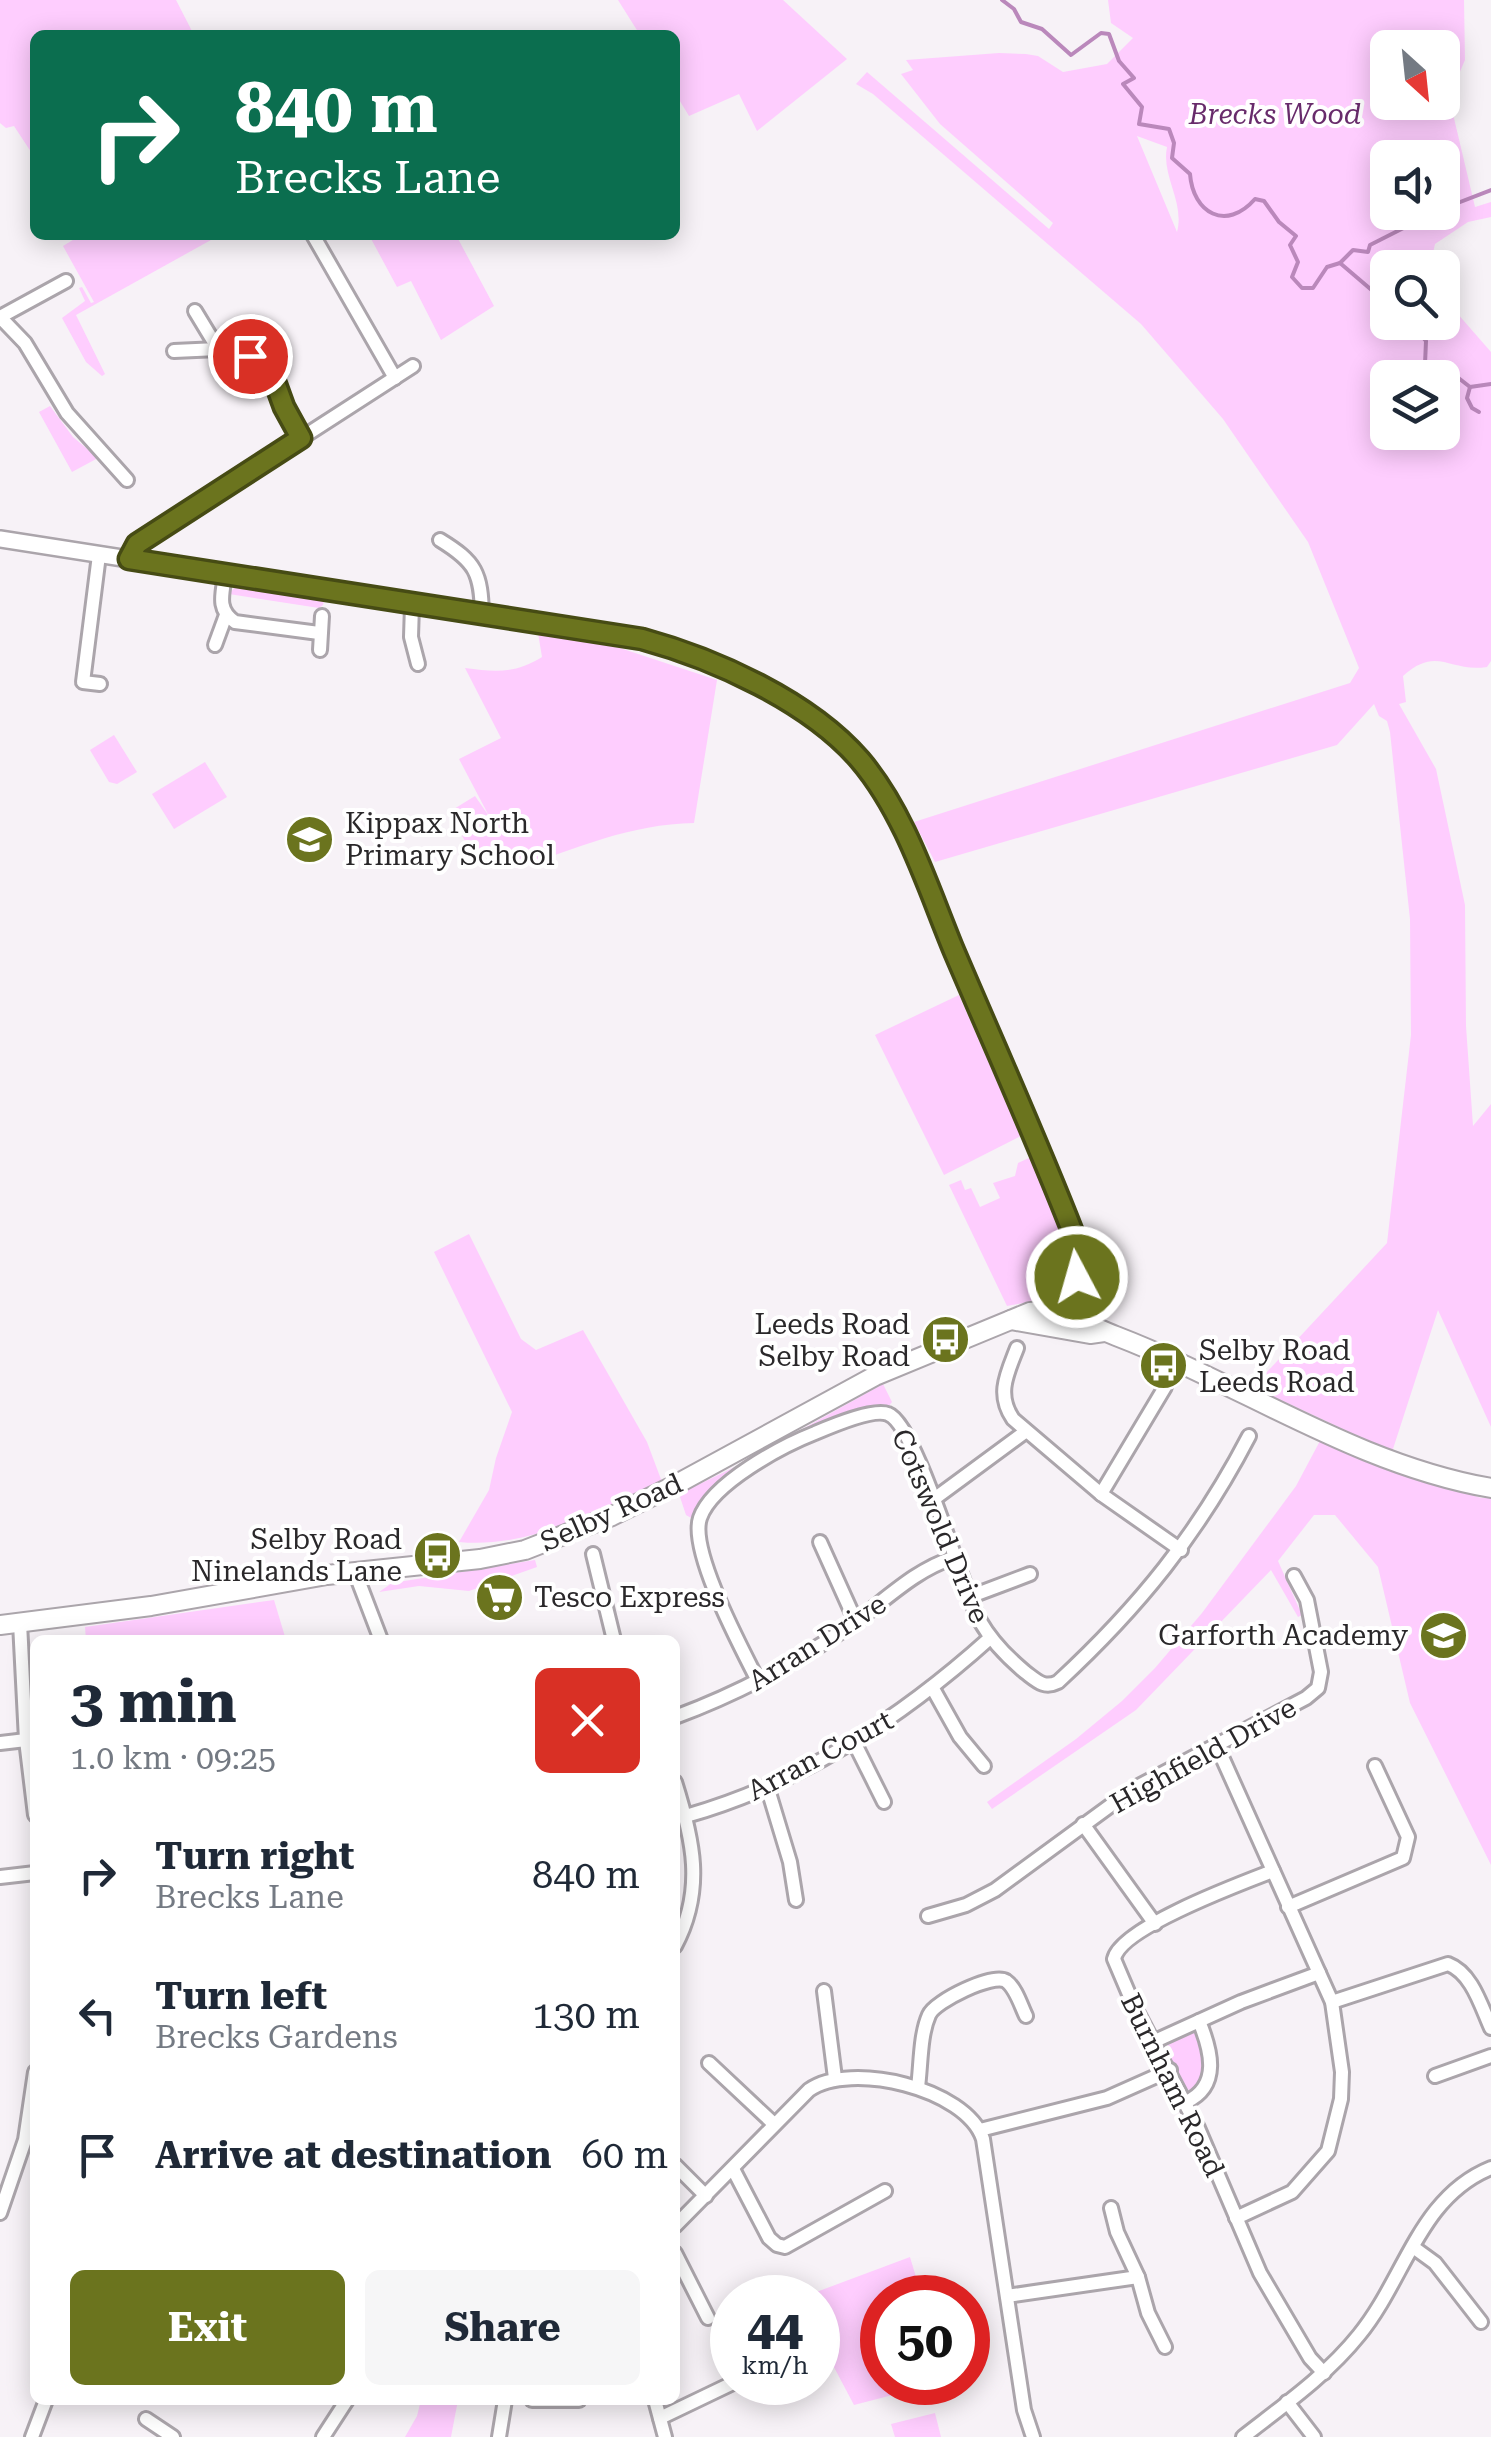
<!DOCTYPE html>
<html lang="en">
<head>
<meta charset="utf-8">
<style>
	body { margin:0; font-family:"Roboto Serif",serif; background:#f6f6f7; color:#1f2937; height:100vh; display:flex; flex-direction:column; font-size:38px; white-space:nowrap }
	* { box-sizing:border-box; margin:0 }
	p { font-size:32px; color:#747a83 }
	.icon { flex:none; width:55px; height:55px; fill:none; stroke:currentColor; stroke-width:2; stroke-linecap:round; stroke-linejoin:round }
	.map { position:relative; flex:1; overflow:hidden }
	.details { position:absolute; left:30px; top:1635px; width:650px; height:770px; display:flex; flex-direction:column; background:#fff; border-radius:15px; box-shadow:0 5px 25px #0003 }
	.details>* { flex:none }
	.hud { position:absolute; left:30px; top:30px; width:650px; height:210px; border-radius:15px; box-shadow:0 5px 25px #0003; background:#0b6e4f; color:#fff; overflow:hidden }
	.needle { width:65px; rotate:153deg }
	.fabs { position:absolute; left:1370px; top:30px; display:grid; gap:20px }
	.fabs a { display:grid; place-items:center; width:90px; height:90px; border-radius:15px; background:#fff; box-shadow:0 5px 25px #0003; font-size:50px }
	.speed { position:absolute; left:710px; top:2275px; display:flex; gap:20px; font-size:50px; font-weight:700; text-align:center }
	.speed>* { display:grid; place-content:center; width:130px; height:130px; border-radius:50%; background:#fff; box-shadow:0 5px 25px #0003; line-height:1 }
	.speed small { font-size:25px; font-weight:400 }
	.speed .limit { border:15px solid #d22; background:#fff; color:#111 }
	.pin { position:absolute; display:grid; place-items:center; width:85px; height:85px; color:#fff; margin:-42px; border:5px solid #fff; border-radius:50%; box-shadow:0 2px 10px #0007 }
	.me { position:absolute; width:110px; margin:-55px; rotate:354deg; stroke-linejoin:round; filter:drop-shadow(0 0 8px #0008) }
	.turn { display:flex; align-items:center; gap:35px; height:210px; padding:0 40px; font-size:45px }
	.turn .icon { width:130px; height:130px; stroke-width:2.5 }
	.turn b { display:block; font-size:70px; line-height:85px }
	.round { display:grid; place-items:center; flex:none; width:105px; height:105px; border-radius:15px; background:#f6f6f7 }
	.summary { display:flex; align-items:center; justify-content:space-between; height:170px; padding:0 40px }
	h1 { font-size:60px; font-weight:700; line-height:75px }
	.cta { display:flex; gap:20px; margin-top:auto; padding:20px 40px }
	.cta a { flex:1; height:115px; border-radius:15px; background:#6b741e; color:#fff; font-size:40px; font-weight:700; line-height:115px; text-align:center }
	.cta a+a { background:#f6f6f7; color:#1f2937 }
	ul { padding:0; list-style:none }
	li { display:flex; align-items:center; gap:30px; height:140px; padding:0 40px }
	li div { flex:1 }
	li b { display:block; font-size:38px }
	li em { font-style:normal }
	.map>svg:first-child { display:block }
</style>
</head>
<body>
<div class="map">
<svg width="1491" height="2437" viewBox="0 0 1491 2437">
	<rect width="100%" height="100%" fill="#f7f2f7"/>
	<!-- green -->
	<g fill="#fecdfe" fill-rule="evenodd">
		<polygon points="0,0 176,0 194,35 35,35 35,158 14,126 6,128 0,123"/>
		<polygon points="618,0 783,0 847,59 757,131 739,94 689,116 675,93 675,35 640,35"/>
		<path d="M1108,0H1464L1465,60L1449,97L1475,207L1491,202V217L1468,222L1435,244L1430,267L1388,268V322H1442L1443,297L1491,352V661L1487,667C1449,673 1438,645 1403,676L1406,702L1399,704L1436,769L1465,905L1466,1026L1473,1126L1491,1104V1427L1438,1310L1392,1452L1253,1387L1387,1243L1411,1035L1410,919L1390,732L1387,721L1379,716L1374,704L1337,745L935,862L914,822L1350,683L1359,668L1308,542L1223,419L1141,324L873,94L856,84L867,72L1049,229L1053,223L940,124L901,74L913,70L906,60L999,53L1026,54L1038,56L1063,72L1107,64L1133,38L1111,23ZM1388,48H1442V102H1388ZM1137,136L1167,147C1161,176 1185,202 1177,232ZM1388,158H1442V212H1388ZM1388,378H1442V432H1388Z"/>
		<polygon points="81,235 220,235 76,315 105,374 102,376 86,362 62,318 85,301 79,288 82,287 91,303 94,302 63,246"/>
		<polygon points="369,235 456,235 494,306 441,340 411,281 397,287"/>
		<polygon points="50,406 73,437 98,458 72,472 39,412"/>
		<polygon points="236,586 324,601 323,605 319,608 229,594"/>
		<path d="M538,633L620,648L717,680L694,823C631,824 576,848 517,869L504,846L477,863L449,812L475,796L489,816L459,759L501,738L465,668C495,672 515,674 542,657Z"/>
		<polygon points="114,735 137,772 117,784 109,782 90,750"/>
		<polygon points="205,762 227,797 174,829 152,794"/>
		<polygon points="959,995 1021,1136 944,1175 875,1035"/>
		<path d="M1031,1157C1046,1188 1095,1267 1053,1294C1041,1302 1021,1303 1007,1306L949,1185L961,1180L965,1190L971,1188L980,1207L1000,1198L993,1183L1015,1176L1018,1163Z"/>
		<path d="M469,1234L521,1339L536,1350L583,1330L647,1442L662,1482C601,1511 528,1549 459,1542L489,1490L496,1458L512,1412L434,1252Z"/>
		<polygon points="883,1384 892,1402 887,1408 797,1432"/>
		<polygon points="1321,1439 1401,1471 1481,1498 1491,1498 1491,1865 1410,1703 1378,1567 1335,1515 1314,1515 1278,1561 1302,1615 1298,1617 1271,1570 1136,1710 992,1809 987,1802 1076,1739 1122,1701 1155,1668 1202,1613 1296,1486"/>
		<polygon points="741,1464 713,1490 693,1519 686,1515 679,1494"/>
		<polygon points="535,1560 537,1567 469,1591 419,1586 379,1592 392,1583"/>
		<polygon points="274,1600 286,1640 86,1640 85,1627"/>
		<path d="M1192,2029L1196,2030C1205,2051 1209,2071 1196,2091L1185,2089C1169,2056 1151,2046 1192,2029Z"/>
		<polygon points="910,2257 922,2297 882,2298 882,2382 939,2383 854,2405 818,2337 818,2298 803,2297"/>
		<polygon points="421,2400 458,2400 451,2437 405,2437 417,2416"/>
		<polygon points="935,2413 941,2437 895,2437 891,2424"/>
	</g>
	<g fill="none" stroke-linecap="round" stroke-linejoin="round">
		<!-- stream -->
		<g stroke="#ba88bb" stroke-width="4">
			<path d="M1002,0L1014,9L1021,22L1042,29L1071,55L1101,33L1109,34L1119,61L1134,78L1123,84L1142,107L1139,124L1169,129L1174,143L1172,158L1190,174C1193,213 1226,232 1255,199L1264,201L1279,222L1296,236L1290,245L1298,262L1292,277L1302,288H1313L1327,267L1340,263L1388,304"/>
			<polyline points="1442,209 1491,190"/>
			<polyline points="1340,263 1353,250 1368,252 1370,245 1435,212"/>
			<polyline points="1409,322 1426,341 1425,364 1431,374 1447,369 1470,387 1491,384"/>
			<polyline points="1470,387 1467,398 1472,408 1479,412"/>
		</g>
		<defs>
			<g id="minor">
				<polyline points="313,235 395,378"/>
				<polyline points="195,311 218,349"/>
				<polyline points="0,317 25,343 67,413 127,480"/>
				<polyline points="0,317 66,281"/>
				<polyline points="174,351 218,349 258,359 275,379 284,407 301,437"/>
				<path d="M440,540C476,562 481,573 482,615"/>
				<polyline points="99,555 83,682 100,684"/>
				<polyline points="129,559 137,544 413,366"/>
				<path d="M225,576C222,595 217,610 235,622L319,633"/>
				<polyline points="412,605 411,637 418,664"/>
				<polyline points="215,645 226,615"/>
				<polyline points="320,650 322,616"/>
				<path d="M1017,1348C1007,1374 996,1394 1013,1419L1101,1494L1181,1550"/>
				<polyline points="1101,1494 1165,1387"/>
				<polyline points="934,1499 1025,1432"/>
				<polyline points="820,1542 856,1622"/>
				<polyline points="593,1554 614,1640"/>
				<polyline points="355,1572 381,1640"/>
				<polyline points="969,1597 1030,1574"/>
				<polyline points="20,1623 26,1740 35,1815"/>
				<path d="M758,1681C742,1649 689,1551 700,1518C712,1483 782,1446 815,1433C829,1427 873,1408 888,1414C916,1424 961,1586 980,1621C992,1642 1007,1657 1025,1672C1037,1681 1044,1689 1058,1682C1139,1607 1198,1534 1249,1436"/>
				<polyline points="932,1687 960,1737 984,1766"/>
				<path d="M675,1717C734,1695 790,1666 842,1631C879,1607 911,1571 953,1558"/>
				<polyline points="854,1742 884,1802"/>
				<polyline points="0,1743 26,1740"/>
				<polyline points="1217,1746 1332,2002 1342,2072 1341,2099 1328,2151 1292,2192 1236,2218"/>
				<path d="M675,1782C693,1839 705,1890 675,1946"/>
				<polyline points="767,1786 790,1862 796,1900"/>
				<path d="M686,1816C802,1783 901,1718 990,1638"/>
				<polyline points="1083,1824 1155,1924"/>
				<path d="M1273,1871C1242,1883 1120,1928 1114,1959L1134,2006L1198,2128L1260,2273L1310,2358L1324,2373"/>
				<polyline points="0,1877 35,1873"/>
				<polyline points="1288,1907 1403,1858 1408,1837 1375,1766"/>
				<polyline points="928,1916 966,1905 995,1890 1133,1789 1306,1698 1318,1688 1321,1672 1307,1600 1294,1576"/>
				<polyline points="824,1991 835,2078"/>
				<path d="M1332,2002L1448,1964C1472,1973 1481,2006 1491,2028"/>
				<polyline points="1155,2041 1241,2002 1319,1973"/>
				<polyline points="709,2063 774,2124"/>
				<polyline points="1435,2076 1491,2056"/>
				<path d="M918,2087C921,2065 920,2035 929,2015C935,2001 993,1973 1006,1981C1016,1988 1021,2006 1026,2016"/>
				<path d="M1186,2102C1221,2086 1211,2050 1199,2021"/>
				<polyline points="980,2130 1107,2098 1170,2070"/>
				<polyline points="675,2165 706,2196"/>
				<polyline points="733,2169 769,2238 777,2245 785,2247 885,2191"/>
				<polyline points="1111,2208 1117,2232 1138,2277 1148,2313 1165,2347"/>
				<polyline points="0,2213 25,2140 35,2072"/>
				<path d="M675,2226L809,2090C850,2061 966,2088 983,2139L1024,2410L1033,2437"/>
				<polyline points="1413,2247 1435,2263 1481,2322"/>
				<polyline points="675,2253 708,2318"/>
				<polyline points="1007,2296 1138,2277"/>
				<polyline points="532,2400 579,2400"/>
				<polyline points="655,2400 665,2437"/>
				<polyline points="1287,2402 1314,2437"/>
				<polyline points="660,2418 735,2382"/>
				<polyline points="146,2419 173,2437"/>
				<polyline points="32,2437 46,2400"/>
				<polyline points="323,2437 347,2400"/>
				<polyline points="499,2437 505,2400"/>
				<path d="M1243,2437C1284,2405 1327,2375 1359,2335C1405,2279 1419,2197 1491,2168"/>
			</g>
			<g id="major">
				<path d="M0,539L642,639C715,659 809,701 860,760C907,815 930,892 957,958C996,1050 1037,1140 1073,1233C1082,1262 1078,1296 1073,1326"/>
				<polyline points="1057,1323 1065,1295 1077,1277"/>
			</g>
			<g id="highway">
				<polyline points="1011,1320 1090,1334 1104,1332"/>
				<path d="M0,1625L151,1606L327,1575L480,1559L525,1550L612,1516L675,1485L875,1376L1030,1312C1062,1307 1087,1325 1116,1336C1241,1384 1357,1465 1491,1488"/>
			</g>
		</defs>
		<!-- minor casing -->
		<use href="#minor" stroke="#aba5ab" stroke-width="18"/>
		<!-- major casing -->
		<use href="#major" stroke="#aba5ab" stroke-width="20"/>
		<!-- highway casing -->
		<use href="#highway" stroke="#aba5ab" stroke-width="22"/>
		<!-- minor -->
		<use href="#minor" stroke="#fff" stroke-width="12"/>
		<!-- major -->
		<use href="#major" stroke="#fff" stroke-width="15"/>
		<!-- highway -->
		<use href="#highway" stroke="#fff" stroke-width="18"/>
	</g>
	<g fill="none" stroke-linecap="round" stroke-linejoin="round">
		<defs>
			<path id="route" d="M250,356L271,371L284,407L301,438L137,544L129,559L642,639C715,659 809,701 860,760C905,813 928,888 954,951C994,1045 1036,1138 1073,1233L1078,1254L1077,1277"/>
		</defs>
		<!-- route casing -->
		<use href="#route" stroke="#464b14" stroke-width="25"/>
		<!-- route -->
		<use href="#route" stroke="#6b741e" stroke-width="18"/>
	</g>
	<!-- icons -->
	<defs>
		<symbol id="school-disc" viewBox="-11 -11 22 22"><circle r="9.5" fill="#6b741e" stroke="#fff"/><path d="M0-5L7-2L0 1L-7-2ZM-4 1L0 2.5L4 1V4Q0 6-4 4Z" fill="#fff"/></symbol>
		<symbol id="bus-disc" viewBox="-11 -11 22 22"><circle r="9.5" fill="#6b741e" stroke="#fff"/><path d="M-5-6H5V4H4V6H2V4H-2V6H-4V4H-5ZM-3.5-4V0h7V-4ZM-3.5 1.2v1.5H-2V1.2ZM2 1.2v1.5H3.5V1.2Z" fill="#fff"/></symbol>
		<symbol id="supermarket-disc" viewBox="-11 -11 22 22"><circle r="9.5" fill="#6b741e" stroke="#fff"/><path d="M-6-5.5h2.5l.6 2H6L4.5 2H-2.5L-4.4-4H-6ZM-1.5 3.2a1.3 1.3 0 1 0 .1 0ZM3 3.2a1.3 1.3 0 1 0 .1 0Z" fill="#fff"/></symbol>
	</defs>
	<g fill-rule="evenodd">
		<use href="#school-disc" x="282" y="812" width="55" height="55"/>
		<use href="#bus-disc" x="918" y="1312" width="55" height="55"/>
		<use href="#bus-disc" x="1136" y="1338" width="55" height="55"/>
		<use href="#bus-disc" x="410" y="1528" width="55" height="55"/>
		<use href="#supermarket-disc" x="472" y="1570" width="55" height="55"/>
		<use href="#school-disc" x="1416" y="1608" width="55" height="55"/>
	</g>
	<g text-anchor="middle" stroke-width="8" stroke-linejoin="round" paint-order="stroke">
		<!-- park labels -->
		<g font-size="28" font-style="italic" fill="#682b6b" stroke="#fff">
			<text x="1275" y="124">Brecks Wood</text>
		</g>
		<!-- poi labels -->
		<g font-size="28" fill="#2a282a" stroke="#fff" text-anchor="start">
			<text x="345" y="833">Kippax North<tspan x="345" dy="32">Primary School</tspan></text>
			<text x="910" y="1334" text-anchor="end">Leeds Road<tspan x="910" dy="32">Selby Road</tspan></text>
			<text x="1199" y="1360">Selby Road<tspan x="1199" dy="32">Leeds Road</tspan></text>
			<text x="402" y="1549" text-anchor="end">Selby Road<tspan x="402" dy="32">Ninelands Lane</tspan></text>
			<text x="534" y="1607">Tesco Express</text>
			<text x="1408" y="1645" text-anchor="end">Garforth Academy</text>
		</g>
		<!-- street labels -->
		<g font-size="28" fill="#2a282a" stroke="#fff">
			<text transform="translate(611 1512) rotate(-24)" y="10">Selby Road</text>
			<text transform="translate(941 1526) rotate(67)" y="10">Cotswold Drive</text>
			<text transform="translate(817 1642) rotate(-32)" y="10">Arran Drive</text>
			<text transform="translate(820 1755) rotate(-28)" y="10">Arran Court</text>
			<text transform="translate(1203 1755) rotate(-29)" y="10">Highfield Drive</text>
			<text transform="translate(1173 2085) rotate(64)" y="10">Burnham Road</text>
		</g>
	</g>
</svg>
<div class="fabs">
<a><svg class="needle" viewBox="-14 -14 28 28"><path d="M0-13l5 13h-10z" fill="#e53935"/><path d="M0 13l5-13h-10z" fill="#747a83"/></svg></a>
<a><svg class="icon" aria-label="sound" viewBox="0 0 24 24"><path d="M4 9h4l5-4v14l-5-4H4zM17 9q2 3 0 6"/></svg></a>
<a><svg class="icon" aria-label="search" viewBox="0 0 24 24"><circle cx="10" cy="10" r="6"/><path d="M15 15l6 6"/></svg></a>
<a><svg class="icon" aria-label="layers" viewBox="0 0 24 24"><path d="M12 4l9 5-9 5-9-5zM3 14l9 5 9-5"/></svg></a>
</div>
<div class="speed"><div>44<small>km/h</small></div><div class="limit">50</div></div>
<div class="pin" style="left:250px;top:356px;background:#d93025"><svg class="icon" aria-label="arrive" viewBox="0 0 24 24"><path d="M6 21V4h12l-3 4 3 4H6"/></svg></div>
<svg class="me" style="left:1077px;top:1277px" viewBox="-20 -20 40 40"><circle r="17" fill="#6b741e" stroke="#fff" stroke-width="3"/><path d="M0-11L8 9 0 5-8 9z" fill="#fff"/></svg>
<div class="hud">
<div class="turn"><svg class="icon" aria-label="right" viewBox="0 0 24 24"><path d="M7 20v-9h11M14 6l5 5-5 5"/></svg><div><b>840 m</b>Brecks Lane</div></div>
</div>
<section class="details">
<div class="summary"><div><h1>3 min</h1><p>1.0 km · 09:25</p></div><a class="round" style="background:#d93025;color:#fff"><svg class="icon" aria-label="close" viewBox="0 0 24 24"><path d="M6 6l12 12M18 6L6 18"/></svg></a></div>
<ul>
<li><svg class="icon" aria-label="right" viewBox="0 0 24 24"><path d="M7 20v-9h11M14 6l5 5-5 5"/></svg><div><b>Turn right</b><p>Brecks Lane</p></div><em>840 m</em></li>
<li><svg class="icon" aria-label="left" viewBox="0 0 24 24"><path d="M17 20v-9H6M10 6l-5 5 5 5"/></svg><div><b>Turn left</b><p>Brecks Gardens</p></div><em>130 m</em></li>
<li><svg class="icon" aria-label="arrive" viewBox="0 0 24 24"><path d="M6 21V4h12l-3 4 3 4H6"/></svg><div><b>Arrive at destination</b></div><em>60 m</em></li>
</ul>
<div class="cta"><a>Exit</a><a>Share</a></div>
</section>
</div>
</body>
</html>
